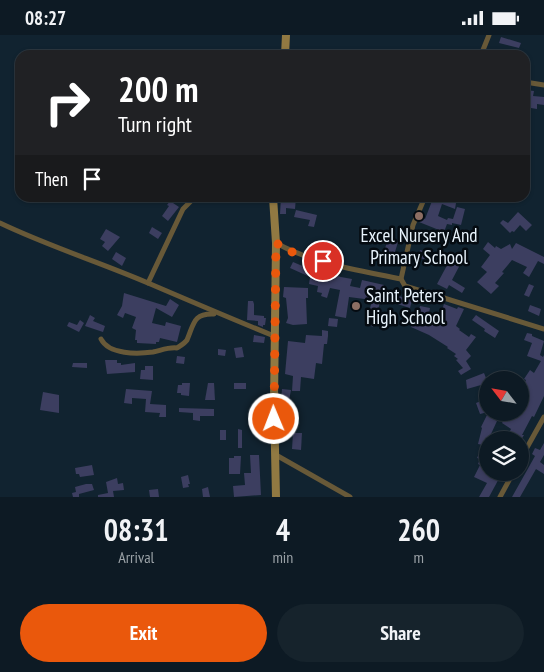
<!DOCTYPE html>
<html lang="en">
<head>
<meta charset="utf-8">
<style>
	body { margin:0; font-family:"PT Sans Narrow",sans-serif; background:#16232c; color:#f1f3f6; height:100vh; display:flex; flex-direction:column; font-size:19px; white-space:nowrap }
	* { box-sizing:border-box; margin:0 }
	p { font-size:16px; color:#9aa1a6 }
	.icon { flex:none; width:28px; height:28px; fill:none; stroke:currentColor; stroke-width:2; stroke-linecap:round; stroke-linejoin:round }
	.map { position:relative; height:462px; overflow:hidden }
	.side { display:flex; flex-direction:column; background:#0d1a24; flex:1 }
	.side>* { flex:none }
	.hud { position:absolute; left:15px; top:15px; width:515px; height:152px; border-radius:15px; box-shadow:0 1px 4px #0004,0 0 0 1px #2d3841; background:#202124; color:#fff; overflow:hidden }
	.needle { width:32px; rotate:301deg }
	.tools { position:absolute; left:479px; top:336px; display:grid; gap:10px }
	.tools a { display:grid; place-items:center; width:50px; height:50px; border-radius:50%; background:#0d1a24; box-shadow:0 1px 4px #0004,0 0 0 1px #2d3841; font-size:25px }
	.pin { position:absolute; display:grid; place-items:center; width:42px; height:42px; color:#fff; margin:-21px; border:2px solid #fff; border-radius:50%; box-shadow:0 1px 5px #0007 }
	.me { position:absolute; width:55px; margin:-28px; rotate:359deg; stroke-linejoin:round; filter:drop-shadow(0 0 4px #0008) }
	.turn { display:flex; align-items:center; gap:18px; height:105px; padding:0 20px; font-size:22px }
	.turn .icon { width:65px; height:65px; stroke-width:2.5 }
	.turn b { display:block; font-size:35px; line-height:42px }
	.then { display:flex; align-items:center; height:48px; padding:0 20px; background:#0003; gap:10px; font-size:19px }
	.eta { display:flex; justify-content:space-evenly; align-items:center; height:85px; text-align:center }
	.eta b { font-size:30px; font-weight:700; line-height:35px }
	.cta { display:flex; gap:10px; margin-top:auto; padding:10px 20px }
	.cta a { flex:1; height:58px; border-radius:30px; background:#ea580c; color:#fff; font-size:20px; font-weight:700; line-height:58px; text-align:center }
	.cta a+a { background:#16232c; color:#f1f3f6 }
	.status { display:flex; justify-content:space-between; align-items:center; height:35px; padding:0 25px; background:#0d1a24; direction:ltr }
	.status svg { height:14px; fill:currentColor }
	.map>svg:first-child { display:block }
</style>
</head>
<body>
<div class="status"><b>08:27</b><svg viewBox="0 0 49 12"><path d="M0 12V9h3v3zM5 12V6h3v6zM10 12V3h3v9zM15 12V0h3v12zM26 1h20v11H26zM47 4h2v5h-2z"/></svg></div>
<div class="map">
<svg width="544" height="462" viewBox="0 0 544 462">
	<rect width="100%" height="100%" fill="#112330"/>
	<!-- building -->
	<g fill="#3c3e60">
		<polygon points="501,2 521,8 519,13 499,8"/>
		<polygon points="525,55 534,56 533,61 544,62 544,70 537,69 537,74 525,72"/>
		<polygon points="281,162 296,162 295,174 286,173 286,179 280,179"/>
		<polygon points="429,162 441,162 456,168 455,174 442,169 438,181 447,185 448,183 453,184 457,172 465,174 461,190 452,188 452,190 447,189 444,197 419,187 421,182 425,184 432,166 429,164"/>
		<polygon points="170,166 179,172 168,186 162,181 169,171 167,170"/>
		<polygon points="296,175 317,180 314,192 308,191 310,185 294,182"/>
		<polygon points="518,177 532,190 526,196 520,190 514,197 512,196 510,198 500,188 503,185 508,188"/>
		<polygon points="152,192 162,198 158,204 149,198"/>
		<polygon points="106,194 120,202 108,216 102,211 105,207 100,204"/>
		<polygon points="388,204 398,207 391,230 381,226"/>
		<polygon points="488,207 495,213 496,211 501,214 510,209 512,214 516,208 544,222 544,229 538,226 529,242 523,238 527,232 512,225 502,237 504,238 495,248 499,251 491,259 477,247 487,237 481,232 490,220 483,214"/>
		<polygon points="420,215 430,217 428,225 418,223"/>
		<polygon points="116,217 126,223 122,231 112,224"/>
		<polygon points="452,221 462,226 452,245 465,253 462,258 449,250 447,254 437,249"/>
		<polygon points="293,227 312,235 320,237 321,236 341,242 352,244 350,251 360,253 362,245 384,250 382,256 412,265 410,273 381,264 373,292 369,290 373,279 369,278 372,265 349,262 346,283 335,281 340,255 330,253 327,263 321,261 322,258 317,257 318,251 309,249 310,242 290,233"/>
		<polygon points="529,249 534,251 529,262 524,260"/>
		<polygon points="284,252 308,253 308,263 306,263 307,289 293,290 286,288 288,283 286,263 283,262"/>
		<polygon points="124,258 166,271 170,264 179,270 172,282 156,273 152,288 165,291 166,287 181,291 177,307 160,303 159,307 156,307 156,309 137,308 137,305 135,305 136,295 132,293 136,282 125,278 123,283 117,280 122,271"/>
		<polygon points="248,266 253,266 254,269 254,280 264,281 264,283 266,283 265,290 263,290 263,292 258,290 258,286 247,285"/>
		<polygon points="444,269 457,274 458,272 464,274 456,291 460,294 459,295 469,302 471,299 476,302 466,315 471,321 466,326 471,334 461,340 458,336 463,333 456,325 458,324 454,321 456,319 447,313 448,312 429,300 411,292 413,287 418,288 422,279 418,278 420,271 430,273 428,283 437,288 444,275 442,275"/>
		<polygon points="530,270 541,274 539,281 528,276"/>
		<polygon points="90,280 95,283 93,286 105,291 103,297 85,291"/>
		<polygon points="476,280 499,296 495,303 484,296 485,294 472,285"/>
		<polygon points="329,283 338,284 337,292 328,291"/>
		<polygon points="80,285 84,288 79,297 67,291 69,287 77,290"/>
		<polygon points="322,295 328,296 328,301 327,309 324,309 322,329 316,328 314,344 301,342 300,356 292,356 293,341 285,339 288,306 305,308 306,300 322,301"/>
		<polygon points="527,298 532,299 532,301 544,306 540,320 543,322 544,320 544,361 534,382 532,381 522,400 524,400 521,405 505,405 511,394 502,388 508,378 514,378 520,381 520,356 526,345 524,344 530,335 534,338 541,326 527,321 532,308 524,305"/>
		<polygon points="254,300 265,302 264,308 253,307"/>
		<polygon points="242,312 244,322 236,323 234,313"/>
		<polygon points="218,314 226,315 225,321 218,320"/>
		<polygon points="177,321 185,322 184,329 176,328"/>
		<polygon points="105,325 117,325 117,328 121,328 121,330 135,328 135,337 107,339"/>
		<polygon points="73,328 87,328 87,333 72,332"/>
		<polygon points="145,331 153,331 153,345 140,344 141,335 145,335"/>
		<polygon points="484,338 488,348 467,354 466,345"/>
		<polygon points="182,348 190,348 189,361 181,360 181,358 177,358 178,350 182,350"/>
		<polygon points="208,348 214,348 215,365 205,365"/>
		<rect x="234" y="348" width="12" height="6"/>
		<polygon points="126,354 152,356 150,369 166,370 166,382 159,382 160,378 145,377 146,364 132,363 132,369 124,368"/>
		<polygon points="282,354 291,355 289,366 281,365"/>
		<polygon points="43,357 59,360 59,378 40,375"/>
		<polygon points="481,366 482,372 488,371 488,377 480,379 476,368"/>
		<polygon points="179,373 214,374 214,381 200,381 200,386 193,385 193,378 179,377"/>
		<polygon points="487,380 497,386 491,399 500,405 488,405 488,438 502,438 489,462 479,462 487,448 474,442 480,430 478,429 480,424 477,423 483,410 478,409 482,393 481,392"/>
		<polygon points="238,394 242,395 242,413 238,413"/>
		<rect x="220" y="395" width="6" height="10"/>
		<polygon points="293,398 302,398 301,415 292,414"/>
		<polygon points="544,408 544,420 540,427 544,430 544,439 536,434 520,462 512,462 535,421 532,419 535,413 540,415"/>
		<polygon points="250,420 259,420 261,460 234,462 233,451 245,450 244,438 251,438"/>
		<polygon points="234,421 241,421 240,439 229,439 229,423 234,423"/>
		<polygon points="92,430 94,440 80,442 79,439 76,439 75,433"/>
		<polygon points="188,440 190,449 188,449 189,452 183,453 181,442"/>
		<polygon points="117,443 118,449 123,448 124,455 113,456 114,462 98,462 98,460 108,458 106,447"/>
		<polygon points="86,449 92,449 94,455 79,459 79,462 73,462 72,458 76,457 75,452"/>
		<polygon points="208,452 210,462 203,462 202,454"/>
		<polygon points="158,454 159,462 150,462 149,455"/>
	</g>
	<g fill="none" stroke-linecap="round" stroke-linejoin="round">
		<!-- street -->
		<g stroke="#685938" stroke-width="5">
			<polyline points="481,20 489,0"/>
			<polyline points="525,47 544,50"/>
			<path d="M0,188C48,211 99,227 148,248C190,266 232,284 274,301"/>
			<path d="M276,208C314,229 358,235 401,244L405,251L544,294"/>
			<polyline points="401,244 413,190 425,162"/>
			<polyline points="148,248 183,174 195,162"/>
			<path d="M101,304C109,320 138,319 153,317C162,315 169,312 177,313C180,311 185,308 187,305C194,289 193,278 214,279"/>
			<polyline points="276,420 350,462"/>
			<polyline points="520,425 544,382"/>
			<polyline points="500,462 513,438"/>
		</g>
		<!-- secondary -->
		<g stroke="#917942" stroke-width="8">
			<polyline points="285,20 286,0"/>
			<polyline points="273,162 276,208 274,367 276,462"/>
		</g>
	</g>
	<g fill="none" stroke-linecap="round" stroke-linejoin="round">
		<!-- route -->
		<polyline stroke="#ea580c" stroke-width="9" stroke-dasharray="0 16.2" points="274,384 276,208 294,218 323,226"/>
	</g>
	<!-- markers -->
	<g fill="#8d6e63" stroke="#050b11" stroke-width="2">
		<circle cx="419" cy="181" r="5"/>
		<circle cx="356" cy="271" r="5"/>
	</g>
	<g text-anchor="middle" stroke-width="5" stroke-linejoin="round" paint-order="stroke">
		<!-- poi labels -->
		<g font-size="19" fill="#e8f3fc" stroke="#050b11">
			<text x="419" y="207">Excel Nursery And<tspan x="419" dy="22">Primary School</tspan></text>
			<text x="366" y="267" text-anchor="start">Saint Peters<tspan x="366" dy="22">High School</tspan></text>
		</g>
	</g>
</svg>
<div class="tools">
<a><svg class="needle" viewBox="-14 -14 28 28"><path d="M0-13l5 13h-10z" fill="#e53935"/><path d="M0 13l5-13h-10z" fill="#9aa1a6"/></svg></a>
<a><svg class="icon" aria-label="layers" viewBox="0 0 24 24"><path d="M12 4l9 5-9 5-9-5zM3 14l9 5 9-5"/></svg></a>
</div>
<div class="pin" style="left:323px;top:226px;background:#d93025"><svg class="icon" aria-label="arrive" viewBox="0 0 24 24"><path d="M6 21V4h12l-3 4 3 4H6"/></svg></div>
<svg class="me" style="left:274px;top:384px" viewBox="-20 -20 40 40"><circle r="17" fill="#ea580c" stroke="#fff" stroke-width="3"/><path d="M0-11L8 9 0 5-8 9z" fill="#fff"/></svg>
<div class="hud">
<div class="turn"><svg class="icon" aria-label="right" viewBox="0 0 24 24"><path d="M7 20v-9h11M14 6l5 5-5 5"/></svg><div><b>200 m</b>Turn right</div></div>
<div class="then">Then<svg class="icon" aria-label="arrive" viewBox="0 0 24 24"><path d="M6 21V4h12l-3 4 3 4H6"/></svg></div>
</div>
</div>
<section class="side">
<div class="eta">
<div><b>08:31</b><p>Arrival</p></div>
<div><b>4</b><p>min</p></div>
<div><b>260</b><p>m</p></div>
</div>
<div class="cta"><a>Exit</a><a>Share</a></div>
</section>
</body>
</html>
